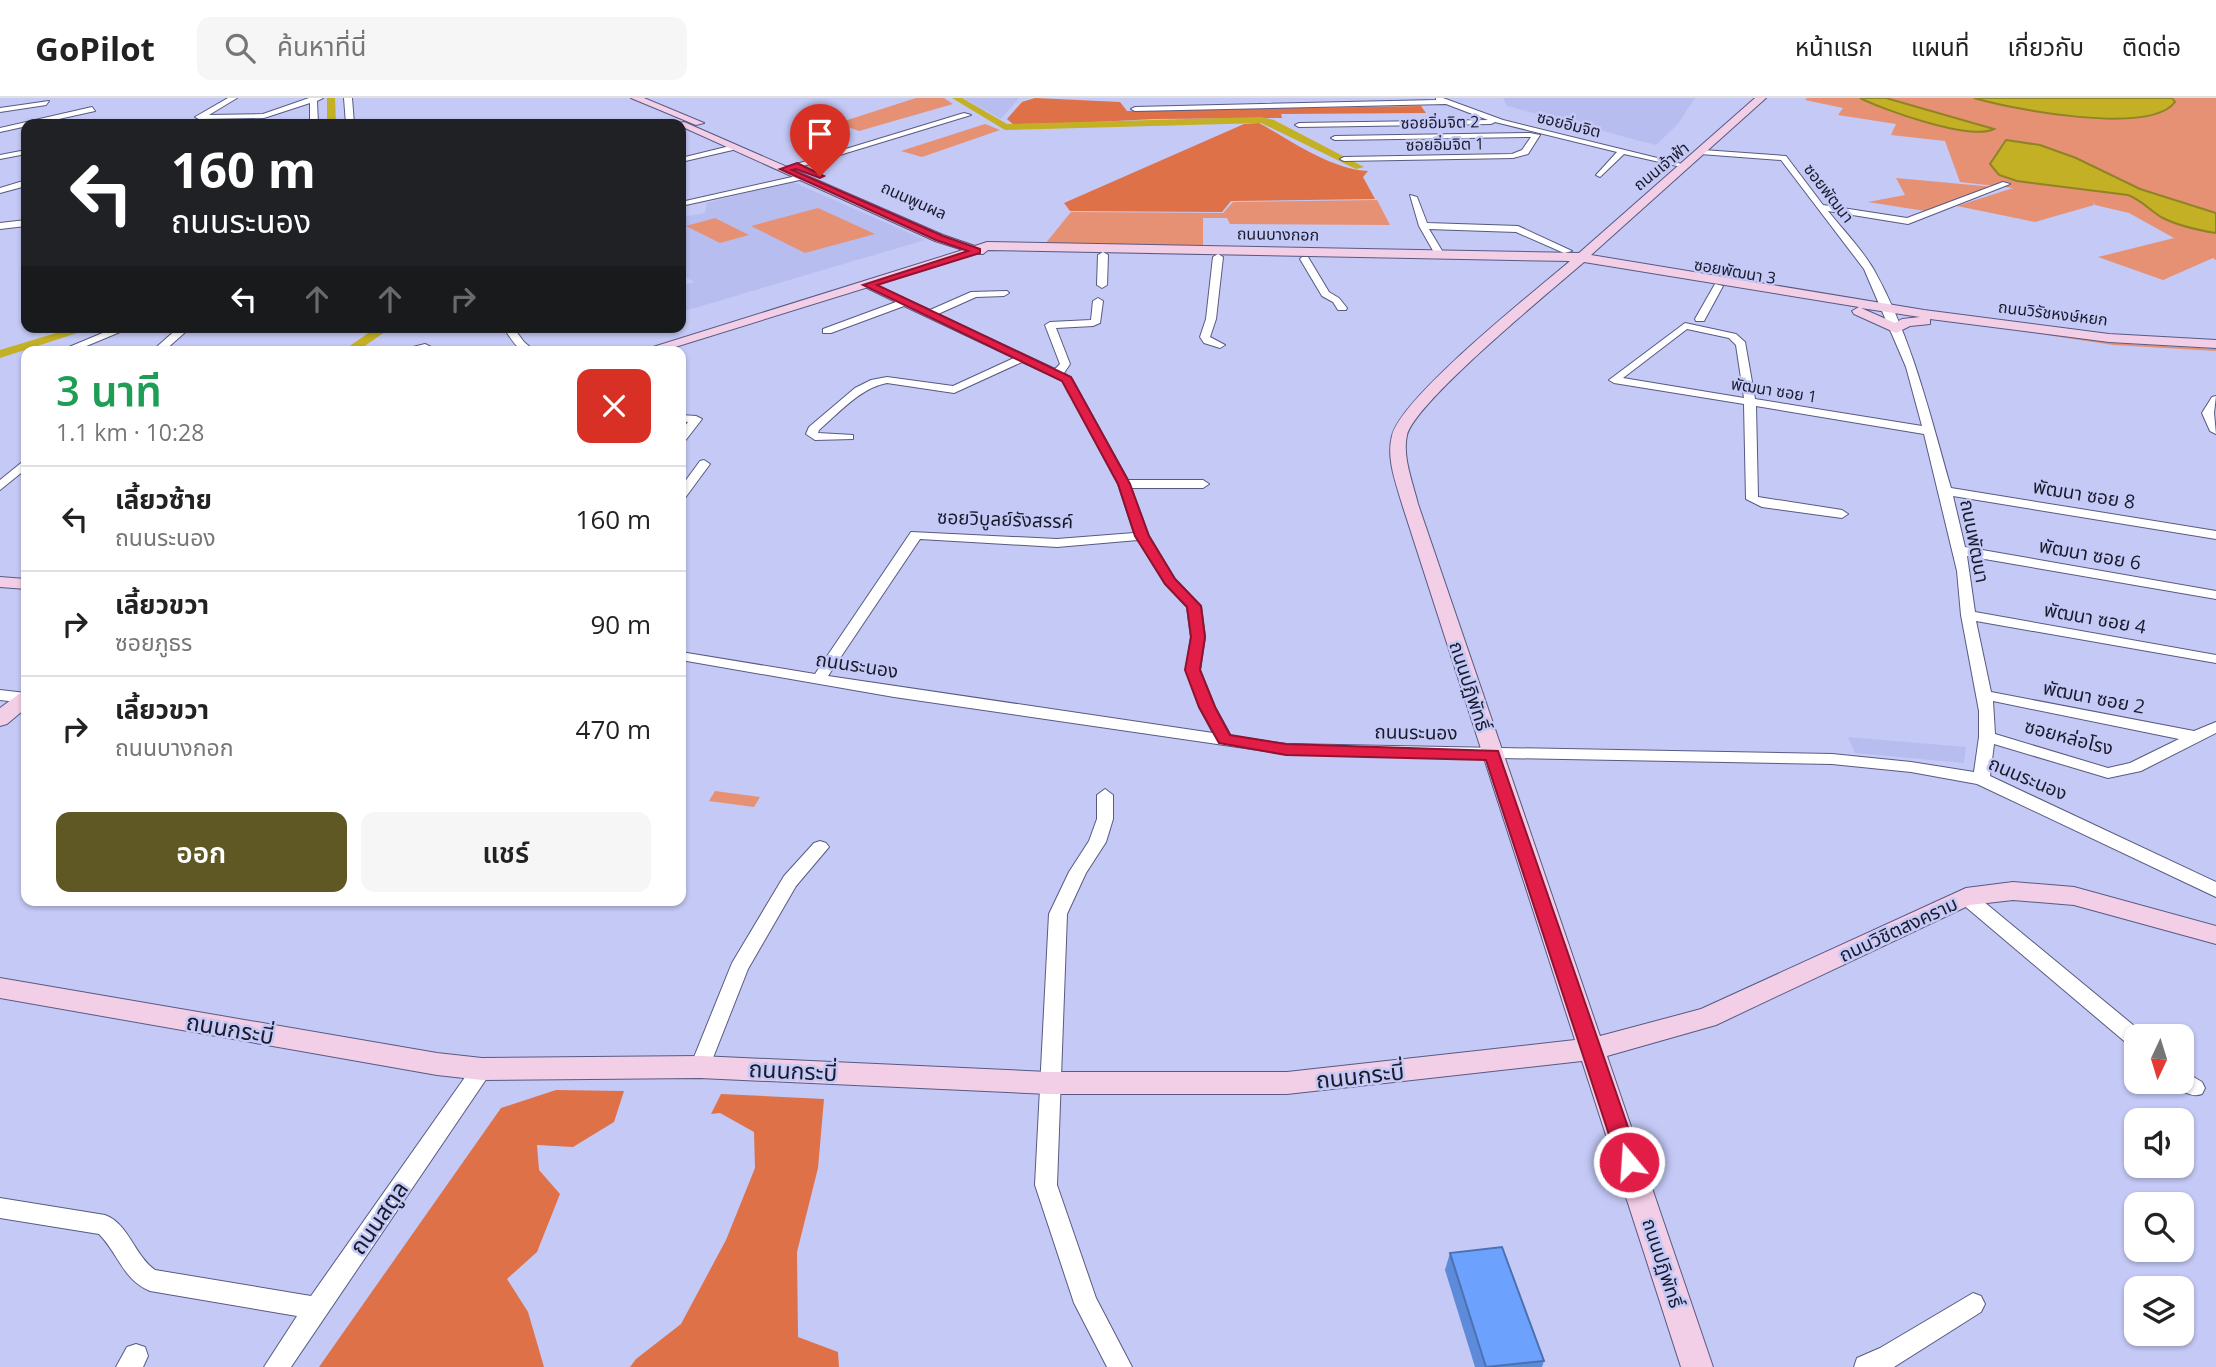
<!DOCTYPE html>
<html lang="th">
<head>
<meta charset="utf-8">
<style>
	body { margin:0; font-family:"Open Sans","Noto Sans Thai",sans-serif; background:#f6f6f6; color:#222; height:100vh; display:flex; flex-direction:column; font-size:26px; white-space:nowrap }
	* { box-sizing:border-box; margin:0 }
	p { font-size:23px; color:#767676 }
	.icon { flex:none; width:38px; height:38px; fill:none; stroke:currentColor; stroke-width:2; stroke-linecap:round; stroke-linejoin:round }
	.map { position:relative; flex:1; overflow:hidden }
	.sheet { position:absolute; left:21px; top:248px; width:665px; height:560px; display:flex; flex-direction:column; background:#fff; border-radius:14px; box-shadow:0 2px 5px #0004 }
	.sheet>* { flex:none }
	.top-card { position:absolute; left:21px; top:21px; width:665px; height:214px; border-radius:14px; box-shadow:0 2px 5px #0004; background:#202124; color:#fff; overflow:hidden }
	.needle { width:46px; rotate:184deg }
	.tools { position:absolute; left:2124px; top:926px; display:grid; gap:14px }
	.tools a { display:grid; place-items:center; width:70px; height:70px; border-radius:14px; background:#fff; box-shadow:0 2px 5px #0004; font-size:35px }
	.pin { position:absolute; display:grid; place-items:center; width:60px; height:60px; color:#fff; margin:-72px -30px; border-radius:50% 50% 50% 0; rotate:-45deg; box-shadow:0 0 7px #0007 }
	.pin .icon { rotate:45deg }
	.me { position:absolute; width:77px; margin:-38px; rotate:342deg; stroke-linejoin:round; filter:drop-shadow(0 0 5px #0008) }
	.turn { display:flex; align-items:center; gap:24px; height:147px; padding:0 35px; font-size:32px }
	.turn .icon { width:91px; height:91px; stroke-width:2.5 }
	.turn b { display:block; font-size:49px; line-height:60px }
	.lanes { display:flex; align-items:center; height:66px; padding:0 35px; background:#0003; justify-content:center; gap:35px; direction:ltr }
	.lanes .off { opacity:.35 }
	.round { display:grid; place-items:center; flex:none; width:74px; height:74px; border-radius:14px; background:#f6f6f6 }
	.summary { display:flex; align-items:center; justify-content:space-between; height:119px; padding:0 35px }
	h1 { font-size:42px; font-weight:600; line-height:52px; color:#1e9e55 }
	.button { display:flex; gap:14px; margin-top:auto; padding:14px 35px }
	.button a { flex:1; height:80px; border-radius:14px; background:#605824; color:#fff; font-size:28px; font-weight:600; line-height:80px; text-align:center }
	.button a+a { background:#f6f6f6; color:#222 }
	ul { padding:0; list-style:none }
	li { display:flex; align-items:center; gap:21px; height:105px; padding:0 35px; border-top:2px solid #e0e0e0 }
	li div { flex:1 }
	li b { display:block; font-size:26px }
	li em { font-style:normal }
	header { display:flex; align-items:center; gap:42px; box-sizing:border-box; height:98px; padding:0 35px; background:#fff; border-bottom:2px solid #e0e0e0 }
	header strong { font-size:33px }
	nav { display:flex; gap:38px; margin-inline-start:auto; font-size:24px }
	.search { width:490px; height:63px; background:#f6f6f6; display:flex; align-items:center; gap:18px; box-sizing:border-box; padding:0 24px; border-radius:14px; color:#767676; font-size:26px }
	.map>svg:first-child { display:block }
</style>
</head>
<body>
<header>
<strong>GoPilot</strong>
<div class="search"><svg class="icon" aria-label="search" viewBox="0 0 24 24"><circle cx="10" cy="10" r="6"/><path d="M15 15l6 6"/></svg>ค้นหาที่นี่</div>
<nav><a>หน้าแรก</a><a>แผนที่</a><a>เกี่ยวกับ</a><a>ติดต่อ</a></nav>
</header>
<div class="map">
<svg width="2216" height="1269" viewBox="0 0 2216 1269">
	<rect width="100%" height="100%" fill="#c4c9f6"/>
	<!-- built -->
	<g fill="#b8bdf0">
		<polygon points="963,0 1019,0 1001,21"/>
		<polygon points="1503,0 1695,0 1677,27 1656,47 1507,8"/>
		<polygon points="791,83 925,142 681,214 681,188 694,184 681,176 681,119 705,115 707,105"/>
		<polygon points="1848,639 1966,649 1964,665 1855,655"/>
	</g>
	<!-- green -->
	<g fill="#e69173">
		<polygon points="916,0 944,0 953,6 859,33 838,25"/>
		<polygon points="1807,0 2216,0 2216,162 2213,160 2163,182 2098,159 2174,140 2129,115 2095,107 2093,103 2094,107 2035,124 1957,108 2013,90 1960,84 1945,43 1891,37 1896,26 1838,17 1843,10 1805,2"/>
		<polygon points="985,26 1000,32 922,59 901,53"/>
		<polygon points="1896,80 1994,89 1925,113 1868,104 1905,97"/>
		<polygon points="1377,102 1390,127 1230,126 1227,120 1203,120 1203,148 1045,146 1071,114 1223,115 1233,104"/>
		<polygon points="818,110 875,136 805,155 751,128"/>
		<polygon points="715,120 749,137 720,145 686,128"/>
		<polygon points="1910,216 2113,245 2216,251 2216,253 2113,247"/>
		<polygon points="715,693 760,699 754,709 709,703"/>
	</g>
	<!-- forest -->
	<g fill="#de7148">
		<polygon points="1035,0 1120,4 1127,13 1421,8 1426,15 1281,16 1282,20 1155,21 1015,28 1007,21 1022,4"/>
		<path d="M1259,25C1292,43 1330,71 1368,73L1363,79L1375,101L1231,103L1222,114L1070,113L1064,105L1244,26Z"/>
		<polygon points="556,992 624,993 614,1024 573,1049 537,1047 539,1072 560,1096 537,1154 507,1181 528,1214 544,1269 319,1269 501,1010"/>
		<polygon points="721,996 824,1001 818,1070 797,1154 798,1239 838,1254 839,1269 630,1269 636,1261 681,1226 726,1142 755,1070 754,1034 720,1015 711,1016"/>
	</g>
	<!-- water -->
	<g fill="#c3b024" stroke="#908326" stroke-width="2">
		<path d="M1860,0H1886L1994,31C1970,43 1884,12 1860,0Z"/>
		<path d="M1974,0H2172L2175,4C2150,38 2011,11 1974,0Z"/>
		<path d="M2006,42L2040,47L2076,60L2140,91L2216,115V135C2197,132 2178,128 2161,119C2148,111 2143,103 2128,97L2017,83L1999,77L1990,66Z"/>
	</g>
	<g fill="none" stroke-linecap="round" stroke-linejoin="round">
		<!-- canal -->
		<g fill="#c3b024" fill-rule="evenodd">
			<polygon points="327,0 335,0 336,26 327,26"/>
			<polygon points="952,0 962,0 1007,26 1261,19 1274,22 1364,69 1356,71 1261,25 1005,32"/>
			<polygon points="76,229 96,229 0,260 0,252"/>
			<polygon points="377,229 392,229 356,254 341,254"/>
		</g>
		<defs>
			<g id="street">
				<polygon points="228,0 237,0 209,17 263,16 309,0 323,0 317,3 318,26 310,26 310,5 264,20 199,21 195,19"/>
				<polygon points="344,0 352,0 354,26 346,26"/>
				<polygon points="1436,0 1443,0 1503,22 1690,68 1686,70 1624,56 1600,79 1596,77 1617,54 1495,24 1491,26 1299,29 1295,27 1299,25 1488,22 1446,6 1135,13 1131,11 1135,9 1436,2"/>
				<polygon points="49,3 46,7 0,14 0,10"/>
				<polygon points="92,9 95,13 0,34 0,30"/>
				<polygon points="964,15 971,17 787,73 780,71"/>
				<polygon points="1530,35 1540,37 1528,56 1513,60 1344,63 1340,61 1344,59 1512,56 1522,52 1531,39 1335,42 1331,40 1335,38"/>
				<polygon points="734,47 737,51 681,64 681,60"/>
				<polygon points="26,52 26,56 0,61 0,57"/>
				<path d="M1703,52L1786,58L1823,107L1907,120L2003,84L2010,86L1908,126L1828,113C1843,132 1862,151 1874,172C1912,240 1930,317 1951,390L2216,433V441L1953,398L1965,449L2216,493V501L1967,458L1975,514L2216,557V565L1976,523L1991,594L2194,633L2216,624V635L2141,673L2108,680L1994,646L1990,678L2216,784V799L1977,686L1911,674L1832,666L1286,656L894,599L681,562V554L815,576L911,434L1057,441L1134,435L1118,386L1063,283L1022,264L954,295L887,285C860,290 839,315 819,332L818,335L853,337V341L815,342L806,336L809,329L855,290L871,282L887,279L953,288L1014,260L904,208L831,235H823V231L896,204L865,189V185H871L930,212L971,194L1007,193L1009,195L1004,198L976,199L938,216L1055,271L1060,266L1045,227L1050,224L1091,222L1093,203L1098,200L1103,203L1100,225L1093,228L1056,230L1070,266L1064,275L1072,281L1128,382H1203L1209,386L1203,390H1131L1149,438L1175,481L1201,508L1205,539L1200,572L1215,609L1231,638L1286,646L1832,656L1911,664L1974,674L1979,639V613L1961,517L1957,473L1924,336L1756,308L1758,399L1842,412L1848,416L1842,420L1762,409L1746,401L1744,306L1614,285L1609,282L1685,225L1736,236L1745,244L1755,301L1922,328L1906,269L1864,171L1781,62L1700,56ZM1687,231L1729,240L1736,247L1744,300L1623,280ZM920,441L1057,449L1138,442L1165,486L1187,509L1191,539L1186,572L1199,609L1213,635L828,578ZM1993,603L2179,641L2130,665L2108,670L1995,636Z"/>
				<polygon points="801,77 804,81 681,108 681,104"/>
				<polygon points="23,83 26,83 26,88 0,95 0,90"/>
				<polygon points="1410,97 1417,99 1427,125 1518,128 1572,153 1564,155 1516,134 1429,131 1444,156 1436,158 1419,128"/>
				<polygon points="26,122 26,128 0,131 0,125"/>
				<polygon points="1103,154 1108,157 1107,187 1102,190 1097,187 1098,157"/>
				<polygon points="1218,156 1223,159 1216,221 1210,239 1225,247 1220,250 1204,245 1200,239 1206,221 1213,159"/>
				<polygon points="1302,159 1308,159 1329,194 1339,200 1347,210 1346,212 1338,212 1333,204 1322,198 1300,161"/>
				<polygon points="1715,186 1723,188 1704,223 1696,223 1695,221"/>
				<polygon points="117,229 132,229 72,254 57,254"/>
				<polygon points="179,229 191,229 163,254 151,254"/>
				<path d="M503,229H513L524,244L536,254C516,254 514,244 503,229Z"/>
				<polygon points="425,246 441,254 400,254 401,252"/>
				<polygon points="2216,298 2214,315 2216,336 2210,333 2202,315 2212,299"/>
				<polygon points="681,317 696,318 702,321 685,343 681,345 681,333 688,324 681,323"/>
				<polygon points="26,361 26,371 0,392 0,382"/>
				<polygon points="704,362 710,366 685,400 681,401 681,389 700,363"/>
				<polygon points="0,592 26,595 26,605 0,602"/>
				<polygon points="1105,691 1113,697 1113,721 1106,744 1086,775 1067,816 1057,1087 1096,1200 1132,1269 1107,1269 1074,1205 1035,1087 1049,816 1069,774 1089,743 1097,721 1097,697"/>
				<polygon points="820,743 826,745 829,749 796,788 748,871 707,975 700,977 693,975 690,969 732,865 784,778 814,745"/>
				<polygon points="1966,792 1972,794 2144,936 2137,938 2137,950 2130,948 1960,804 1957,799 1960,794"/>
				<path d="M482,963L489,965L492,971L489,977L291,1269H264L297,1218L150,1193C123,1182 118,1155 99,1136L0,1120V1100L105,1117C129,1126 134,1157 155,1172L311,1198L475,965Z"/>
				<path d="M2182,972L2202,984L2205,990L2202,996C2191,1000 2181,993 2173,984H2182Z"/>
				<polygon points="1973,1195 1981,1198 1985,1206 1981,1214 1894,1269 1854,1269 1857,1260 1880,1250"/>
				<polygon points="136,1246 145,1249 148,1258 143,1269 116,1269 127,1249"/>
			</g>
			<g id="secondary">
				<polygon points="631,0 644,0 704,25 696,27"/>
				<path d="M1755,0H1766L1591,157L1924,212L2109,236L2216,242V250L2109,244L1930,221V226L1910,228L1896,235L1854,216L1852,213L1859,209L1584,164C1551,193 1416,303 1407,337C1402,359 1413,385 1418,406L1600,938L1701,911L1966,790L2013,784L2074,789L2216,828V846L2074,807L2013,802L1970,807L1716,927L1607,958L1713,1269H1681L1582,963L1287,996H1048L700,980L482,982L437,977L0,900V880L437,955L482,960L700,958L1048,974H1287L1575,942L1402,406C1396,385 1386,360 1392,338C1401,299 1534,194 1570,163L988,152L983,156H975L659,254H637L963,152L935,143L676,26L684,24L943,137L975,148L987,144L1579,155ZM1861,210L1920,219L1902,221L1895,225Z"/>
				<polygon points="0,479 26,481 26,491 0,489"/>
				<polygon points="26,594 26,610 7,626 0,628 0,610 19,596"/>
			</g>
		</defs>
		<!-- street casing -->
		<use href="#street" stroke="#585a82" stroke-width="2"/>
		<!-- secondary casing -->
		<use href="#secondary" stroke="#585a82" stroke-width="2"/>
		<!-- street -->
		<use href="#street" fill="#fff" fill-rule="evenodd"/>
		<!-- secondary -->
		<use href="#secondary" fill="#f2cee7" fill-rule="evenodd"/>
	</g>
	<!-- wall -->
	<polygon fill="#5d8bda" points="1450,1155 1544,1263 1542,1269 1475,1269 1445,1172"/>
	<!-- building -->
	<polygon fill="#6ca2fe" stroke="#4c71b2" stroke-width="2" points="1502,1149 1544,1263 1486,1269 1450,1155"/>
	<!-- route -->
	<polygon fill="#e11d48" stroke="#92132f" stroke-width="2" points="797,65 824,78 820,80 796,71 792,72 943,138 980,151 980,155 877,187 1071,279 1130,386 1149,438 1175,481 1201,508 1205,539 1200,572 1215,609 1230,637 1286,646 1498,653 1640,1064 1637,1071 1629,1074 1621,1071 1618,1064 1486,662 1286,657 1219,645 1199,609 1185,572 1191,539 1187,509 1165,486 1135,438 1118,386 1062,283 863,187 968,153 936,142 780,71"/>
	<g text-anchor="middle" stroke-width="5" stroke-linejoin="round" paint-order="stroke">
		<!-- far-street labels -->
		<g font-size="16" fill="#191a2b" stroke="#c4c9f6">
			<text transform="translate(1440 24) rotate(-1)" y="6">ซอยอิ่มจิต 2</text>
			<text transform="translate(1569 26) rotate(14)" y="6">ซอยอิ่มจิต</text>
			<text transform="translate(1445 46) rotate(-1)" y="6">ซอยอิ่มจิต 1</text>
			<text transform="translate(1661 68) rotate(-39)" y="6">ถนนเจ้าฟ้า</text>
			<text transform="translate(1829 95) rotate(52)" y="6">ซอยพัฒนา</text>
			<text transform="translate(914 102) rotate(24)" y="6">ถนนพูนผล</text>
			<text transform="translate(1278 136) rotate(1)" y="6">ถนนบางกอก</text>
			<text transform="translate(1735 173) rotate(10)" y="6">ซอยพัฒนา 3</text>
			<text transform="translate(2053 215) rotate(7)" y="6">ถนนวิรัชหงษ์หยก</text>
			<text transform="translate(1774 292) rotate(9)" y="6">พัฒนา ซอย 1</text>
		</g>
		<!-- street labels -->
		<g font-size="19" fill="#191a2b" stroke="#c4c9f6">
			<text transform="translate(2084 396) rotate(9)" y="7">พัฒนา ซอย 8</text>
			<text transform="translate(1005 421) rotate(2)" y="7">ซอยวิบูลย์รังสรรค์</text>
			<text transform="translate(1975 443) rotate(79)" y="7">ถนนพัฒนา</text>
			<text transform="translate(2090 456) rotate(10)" y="7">พัฒนา ซอย 6</text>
			<text transform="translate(2095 520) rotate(10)" y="7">พัฒนา ซอย 4</text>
			<text transform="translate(857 567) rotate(9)" y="7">ถนนระนอง</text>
			<text transform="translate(1470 588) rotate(72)" y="7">ถนนปฏิพัทธิ์</text>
			<text transform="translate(2094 599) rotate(11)" y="7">พัฒนา ซอย 2</text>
			<text transform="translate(1416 634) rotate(1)" y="7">ถนนระนอง</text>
			<text transform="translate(2069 639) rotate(15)" y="7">ซอยหล่อโรง</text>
			<text transform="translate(2028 680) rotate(23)" y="7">ถนนระนอง</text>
			<text transform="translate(1898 831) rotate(-25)" y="7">ถนนวิชิตสงคราม</text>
			<text transform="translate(1663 1165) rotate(72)" y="7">ถนนปฏิพัทธิ์</text>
		</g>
		<!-- near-street labels -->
		<g font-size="23" fill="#191a2b" stroke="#c4c9f6">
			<text transform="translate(230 931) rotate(10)" y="8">ถนนกระบี่</text>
			<text transform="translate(793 973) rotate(3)" y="8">ถนนกระบี่</text>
			<text transform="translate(1360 978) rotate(-6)" y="8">ถนนกระบี่</text>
			<text transform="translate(379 1120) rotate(-55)" y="8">ถนนสตูล</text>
		</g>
	</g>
</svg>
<div class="tools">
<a><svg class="needle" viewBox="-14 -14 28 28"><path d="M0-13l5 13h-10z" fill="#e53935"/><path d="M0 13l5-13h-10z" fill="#767676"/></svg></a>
<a><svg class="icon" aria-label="sound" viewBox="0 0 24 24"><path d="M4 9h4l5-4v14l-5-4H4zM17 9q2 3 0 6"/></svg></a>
<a><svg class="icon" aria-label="search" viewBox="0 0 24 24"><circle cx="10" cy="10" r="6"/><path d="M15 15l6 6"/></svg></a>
<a><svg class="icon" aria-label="layers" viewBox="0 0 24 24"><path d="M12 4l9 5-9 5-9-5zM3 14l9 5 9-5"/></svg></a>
</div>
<div class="pin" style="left:820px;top:78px;background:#d93025"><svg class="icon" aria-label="arrive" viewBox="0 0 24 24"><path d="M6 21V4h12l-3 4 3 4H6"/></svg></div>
<svg class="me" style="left:1629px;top:1064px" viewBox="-20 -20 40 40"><circle r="17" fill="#e11d48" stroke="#fff" stroke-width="3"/><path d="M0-11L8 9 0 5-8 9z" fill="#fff"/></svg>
<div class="top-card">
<div class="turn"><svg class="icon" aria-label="left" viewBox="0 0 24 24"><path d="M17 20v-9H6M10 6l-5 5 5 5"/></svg><div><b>160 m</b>ถนนระนอง</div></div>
<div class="lanes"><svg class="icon" aria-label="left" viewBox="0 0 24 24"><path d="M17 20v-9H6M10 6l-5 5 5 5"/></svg><svg class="icon off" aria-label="ahead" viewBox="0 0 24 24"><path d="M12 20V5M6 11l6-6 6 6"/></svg><svg class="icon off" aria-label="ahead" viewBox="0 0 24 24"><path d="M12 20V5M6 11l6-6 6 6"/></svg><svg class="icon off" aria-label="right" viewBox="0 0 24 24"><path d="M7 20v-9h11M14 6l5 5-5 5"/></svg></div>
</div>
<section class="sheet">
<div class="summary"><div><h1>3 นาที</h1><p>1.1 km · 10:28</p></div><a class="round" style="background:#d93025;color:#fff"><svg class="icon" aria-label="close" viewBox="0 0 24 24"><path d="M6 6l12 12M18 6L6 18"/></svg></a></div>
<ul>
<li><svg class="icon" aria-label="left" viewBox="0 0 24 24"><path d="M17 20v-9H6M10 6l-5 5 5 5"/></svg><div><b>เลี้ยวซ้าย</b><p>ถนนระนอง</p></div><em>160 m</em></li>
<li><svg class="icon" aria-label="right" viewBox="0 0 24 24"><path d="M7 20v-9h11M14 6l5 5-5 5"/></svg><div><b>เลี้ยวขวา</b><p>ซอยภูธร</p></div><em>90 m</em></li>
<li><svg class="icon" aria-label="right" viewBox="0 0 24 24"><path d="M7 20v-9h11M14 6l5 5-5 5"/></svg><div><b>เลี้ยวขวา</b><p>ถนนบางกอก</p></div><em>470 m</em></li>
</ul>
<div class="button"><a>ออก</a><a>แชร์</a></div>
</section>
</div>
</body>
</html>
